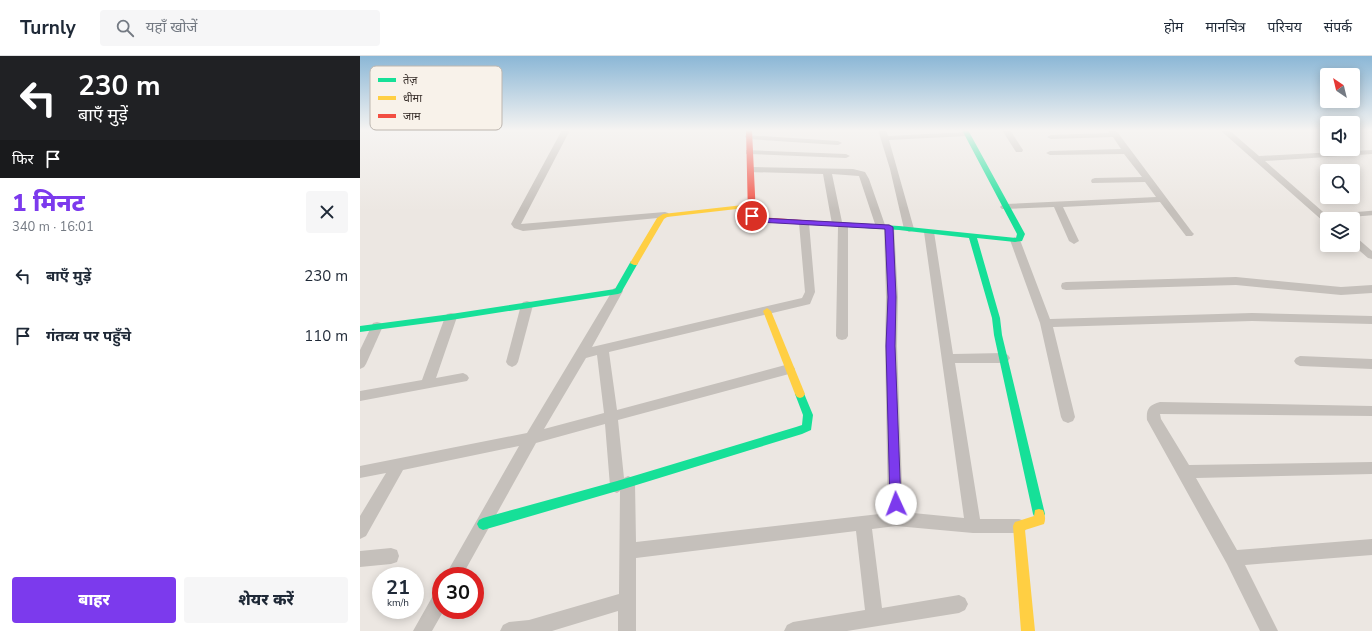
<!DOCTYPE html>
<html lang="hi">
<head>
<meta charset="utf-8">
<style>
	body { margin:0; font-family:"Nunito Sans","Noto Sans Devanagari",sans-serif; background:#f6f6f7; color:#1f2937; height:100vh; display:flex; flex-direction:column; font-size:15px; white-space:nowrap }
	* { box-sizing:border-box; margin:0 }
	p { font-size:13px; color:#747a83 }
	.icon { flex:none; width:22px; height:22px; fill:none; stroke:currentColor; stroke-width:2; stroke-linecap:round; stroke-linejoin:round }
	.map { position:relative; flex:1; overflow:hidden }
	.details { display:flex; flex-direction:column; background:#fff; width:360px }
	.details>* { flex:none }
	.top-card { background:#202124; color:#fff; overflow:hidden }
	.needle { width:26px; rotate:325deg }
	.buttons { position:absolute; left:960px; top:12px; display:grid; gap:8px }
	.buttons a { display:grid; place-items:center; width:40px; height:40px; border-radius:4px; background:#fff; box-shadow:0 2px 10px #0003; font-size:20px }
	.speed { position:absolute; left:12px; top:511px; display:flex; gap:8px; font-size:20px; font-weight:700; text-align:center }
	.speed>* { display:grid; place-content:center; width:52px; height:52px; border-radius:50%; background:#fff; box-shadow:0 2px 10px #0003; line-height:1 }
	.speed small { font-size:10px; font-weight:400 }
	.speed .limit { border:6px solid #d22; background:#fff; color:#111 }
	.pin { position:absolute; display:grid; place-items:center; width:34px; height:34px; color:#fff; margin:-17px; border:2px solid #fff; border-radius:50%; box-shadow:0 1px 4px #0007 }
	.me { position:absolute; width:44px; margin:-22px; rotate:358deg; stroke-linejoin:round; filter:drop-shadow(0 0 3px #0008) }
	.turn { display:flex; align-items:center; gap:14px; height:84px; padding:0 12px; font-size:18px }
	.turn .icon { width:52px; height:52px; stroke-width:2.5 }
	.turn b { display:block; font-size:28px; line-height:34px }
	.then { display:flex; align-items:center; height:38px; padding:0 12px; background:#0003; gap:8px; font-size:15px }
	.round { display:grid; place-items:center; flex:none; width:42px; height:42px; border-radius:4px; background:#f6f6f7 }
	.head { display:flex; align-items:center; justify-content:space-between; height:68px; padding:0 12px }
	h1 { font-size:24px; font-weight:800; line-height:30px; color:#7c3aed }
	.action { display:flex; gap:8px; margin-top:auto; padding:8px 12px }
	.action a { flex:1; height:46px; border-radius:4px; background:#7c3aed; color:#fff; font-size:16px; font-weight:800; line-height:46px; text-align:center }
	.action a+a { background:#f6f6f7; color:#1f2937 }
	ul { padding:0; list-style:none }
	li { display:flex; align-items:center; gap:12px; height:60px; padding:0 12px }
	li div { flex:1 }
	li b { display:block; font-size:15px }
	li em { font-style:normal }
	header { display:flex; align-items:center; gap:24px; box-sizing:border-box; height:56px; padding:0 20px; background:#fff; border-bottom:1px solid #e0e1e3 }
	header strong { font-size:19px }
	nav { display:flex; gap:22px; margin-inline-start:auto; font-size:14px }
	.search { width:280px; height:36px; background:#f6f6f7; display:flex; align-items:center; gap:10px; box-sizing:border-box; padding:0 14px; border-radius:4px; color:#747a83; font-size:15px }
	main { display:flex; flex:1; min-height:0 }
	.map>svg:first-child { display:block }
</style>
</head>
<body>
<header>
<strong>Turnly</strong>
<div class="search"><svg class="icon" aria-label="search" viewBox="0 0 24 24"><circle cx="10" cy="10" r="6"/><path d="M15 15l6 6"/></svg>यहाँ खोजें</div>
<nav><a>होम</a><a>मानचित्र</a><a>परिचय</a><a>संपर्क</a></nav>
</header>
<main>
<section class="details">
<div class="top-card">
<div class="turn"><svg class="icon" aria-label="left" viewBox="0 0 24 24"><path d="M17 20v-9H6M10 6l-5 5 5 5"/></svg><div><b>230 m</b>बाएँ मुड़ें</div></div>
<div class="then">फिर<svg class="icon" aria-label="arrive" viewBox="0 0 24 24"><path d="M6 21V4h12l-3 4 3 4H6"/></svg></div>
</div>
<div class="head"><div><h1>1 मिनट</h1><p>340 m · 16:01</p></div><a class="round"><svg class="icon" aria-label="close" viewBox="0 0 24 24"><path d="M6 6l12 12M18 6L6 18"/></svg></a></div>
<ul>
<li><svg class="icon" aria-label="left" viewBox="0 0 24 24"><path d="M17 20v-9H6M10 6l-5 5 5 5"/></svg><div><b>बाएँ मुड़ें</b></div><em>230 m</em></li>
<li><svg class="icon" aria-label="arrive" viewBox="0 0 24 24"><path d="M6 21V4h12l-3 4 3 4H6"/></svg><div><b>गंतव्य पर पहुँचे</b></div><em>110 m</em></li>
</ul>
<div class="action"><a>बाहर</a><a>शेयर करें</a></div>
</section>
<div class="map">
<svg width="1012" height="575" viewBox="0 0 1012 575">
	<rect width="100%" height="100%" fill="#ece7e2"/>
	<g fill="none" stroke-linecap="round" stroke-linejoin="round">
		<!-- lane -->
		<polyline stroke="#c5c0bb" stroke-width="4.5" points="963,161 1012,157"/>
		<!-- street -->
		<g fill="#c5c0bb" fill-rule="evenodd">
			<polygon points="202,74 210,74 161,168 305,156 308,157 310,159 308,161 163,175 154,172 151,168"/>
			<polygon points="518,74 526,74 528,80 607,76 611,78 607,80 529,84 554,173 552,175 549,176 544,173 530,113"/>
			<polygon points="642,74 650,74 663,94 662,96 656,96"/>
			<polygon points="747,74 755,74 758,77 832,176 834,178 832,180 826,180 800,146 703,151 719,185 714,188 709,185 694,151 642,153 640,151 642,149 645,148 796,141 785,126 732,127 731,125 732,123 735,122 782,121 764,98 690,99 686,97 690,95 761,93 753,81 691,83 687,81 691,79 749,77"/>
			<polygon points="860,74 869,74 899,100 1012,94 1012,98 905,105 970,162 971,163 967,163 967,167 964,166"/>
			<polygon points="1007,74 1012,74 1012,77"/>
			<polygon points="386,79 478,85 482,87 478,89 389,83 385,81"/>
			<polygon points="386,94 486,98 490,100 486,102 389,98 386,98"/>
			<path d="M391,111L493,113L505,116L509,123L525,169L529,168L534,171L538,241L537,290L543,456L604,462L564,176L566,174H572L574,176L593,298L644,297L648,299L650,302L648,305L644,307H595L620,463H659L665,465L667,470L665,475L659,477H613L536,470L512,473L522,552L599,539L605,542L608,548L605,554L599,557L487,575H424L427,569L433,566L505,554L496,475L276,502V575H258V555L192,575H140L143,569L149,566L169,564L259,538L260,435L257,437L252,435L250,430L245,368L176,387L102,520H85L159,390L43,414L6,480L0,483V460L26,417L0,422V410L167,377L254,232H262L263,235L232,291L442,242L445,236L439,167L444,164L449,167L455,236L450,248L249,296L257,354L429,308L433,310L435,313L433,316L429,318L258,364L264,422L268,420L273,422L275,427L276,486L528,457L525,290L526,241L524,173H518L516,171L499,120L472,118L482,166L486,167L488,169V280L486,283L482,284L478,283L476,280L478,171L474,170L472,168L463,118L388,116L387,114ZM237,299L244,357L184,373L226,302Z"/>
			<polygon points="655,181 660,184 690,263 892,257 1012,260 1012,268 892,265 693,271 715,361 713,365 708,367 703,365 701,361 680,267 650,184"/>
			<polygon points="993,181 997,182 1012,195 1012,203 1008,202 993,189"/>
			<polygon points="876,221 981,231 1012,229 1012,237 981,239 876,229 706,234 702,233 701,230 702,227 706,226"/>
			<polygon points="167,245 171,246 173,249 158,306 156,309 152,311 148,309 146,306 161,249 163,246"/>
			<polygon points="91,257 95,258 97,261 76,322 103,317 107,319 109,322 107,325 0,345 0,335 62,324 85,261 87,258"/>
			<polygon points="17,266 21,267 23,270 6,308 4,311 0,313 0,294 13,267"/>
			<polygon points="940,300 1012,303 1012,313 940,310 936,308 934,305 936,302"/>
			<path d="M800,346L1012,350V360L800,358L801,363L829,409L1012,406V418L836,422L877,494L1012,483V499L885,509L918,575H900L867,508L787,364C786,353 789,349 800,346Z"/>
			<polygon points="31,492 37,494 39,500 37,506 31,508 0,511 0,495"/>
			<polygon points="81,533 81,554 84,554 72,575 53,575 75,536"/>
		</g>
		<!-- fast -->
		<g fill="#16e098" fill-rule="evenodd">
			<polygon points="602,74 608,74 665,178 662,185 655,186 617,182 640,262 642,279 685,458 683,462 679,463 675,462 673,458 634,279 632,262 609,182 539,174 487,171 483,169 487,167 539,170 656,182 657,178"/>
			<polygon points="271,205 274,205 278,207 261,237 258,238 91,264 0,276 0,270 91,258 255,233"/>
			<polygon points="440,334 443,335 453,359 451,374 442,378 257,435 123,474 119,472 117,468 119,464 123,462 257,425 436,371 442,369 443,359 435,338 437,335"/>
		</g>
		<!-- slow -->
		<g fill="#ffcf43" fill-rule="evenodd">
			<polygon points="392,148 394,149 394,151 307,161 304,163 277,209 274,209 270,207 297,162 303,158"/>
			<polygon points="407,252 411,255 445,338 443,341 440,342 437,341 435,338 403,255"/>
			<path d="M679,453L683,454C685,459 686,463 684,468L665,474L675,575H661L653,470L655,466L674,460L675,454Z"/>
		</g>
		<!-- jam -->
		<polygon fill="#f24e42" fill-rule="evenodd" points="386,74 392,74 396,160 397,161 487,167 490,167 490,171 392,165 388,160"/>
	</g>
	<!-- sky -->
	<linearGradient id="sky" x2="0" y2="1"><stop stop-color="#8bb7d6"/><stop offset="0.48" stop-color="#f6f4f2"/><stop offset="1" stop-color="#f6f4f2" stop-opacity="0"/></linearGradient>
	<rect width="1012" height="155" fill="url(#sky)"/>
	<!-- route -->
	<polygon fill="#7c3aed" stroke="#51269a" points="392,158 400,162 529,169 533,171 536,241 535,290 541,448 540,451 536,453 532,451 530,448 526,290 528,241 525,173 398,166 389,162 389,159"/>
	<!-- legend -->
	<rect x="10" y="10" width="132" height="64" rx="6" fill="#f8f2ea" stroke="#beb7b0" stroke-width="1"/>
	<rect x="18" y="22" width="18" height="4" fill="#16e098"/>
	<rect x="18" y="40" width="18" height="4" fill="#ffcf43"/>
	<rect x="18" y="58" width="18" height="4" fill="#f24e42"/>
	<g font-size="11" fill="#362d29">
		<text x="43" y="28">तेज़</text>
		<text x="43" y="46">धीमा</text>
		<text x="43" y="64">जाम</text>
	</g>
</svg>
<div class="buttons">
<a><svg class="needle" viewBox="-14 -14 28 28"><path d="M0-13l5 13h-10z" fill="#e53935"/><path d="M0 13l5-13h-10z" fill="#747a83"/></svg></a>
<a><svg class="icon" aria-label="sound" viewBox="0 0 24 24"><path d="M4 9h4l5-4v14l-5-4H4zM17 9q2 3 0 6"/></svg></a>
<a><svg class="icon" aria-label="search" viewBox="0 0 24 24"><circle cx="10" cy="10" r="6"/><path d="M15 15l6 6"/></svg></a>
<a><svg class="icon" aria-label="layers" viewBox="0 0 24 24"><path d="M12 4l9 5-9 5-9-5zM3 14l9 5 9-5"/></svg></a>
</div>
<div class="speed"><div>21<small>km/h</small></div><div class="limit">30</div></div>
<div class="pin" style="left:392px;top:160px;background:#d93025"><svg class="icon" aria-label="arrive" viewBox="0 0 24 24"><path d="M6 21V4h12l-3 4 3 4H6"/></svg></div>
<svg class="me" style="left:536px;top:448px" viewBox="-20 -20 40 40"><circle r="19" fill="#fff"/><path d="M0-13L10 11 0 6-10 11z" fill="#7c3aed"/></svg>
</div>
</main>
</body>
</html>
